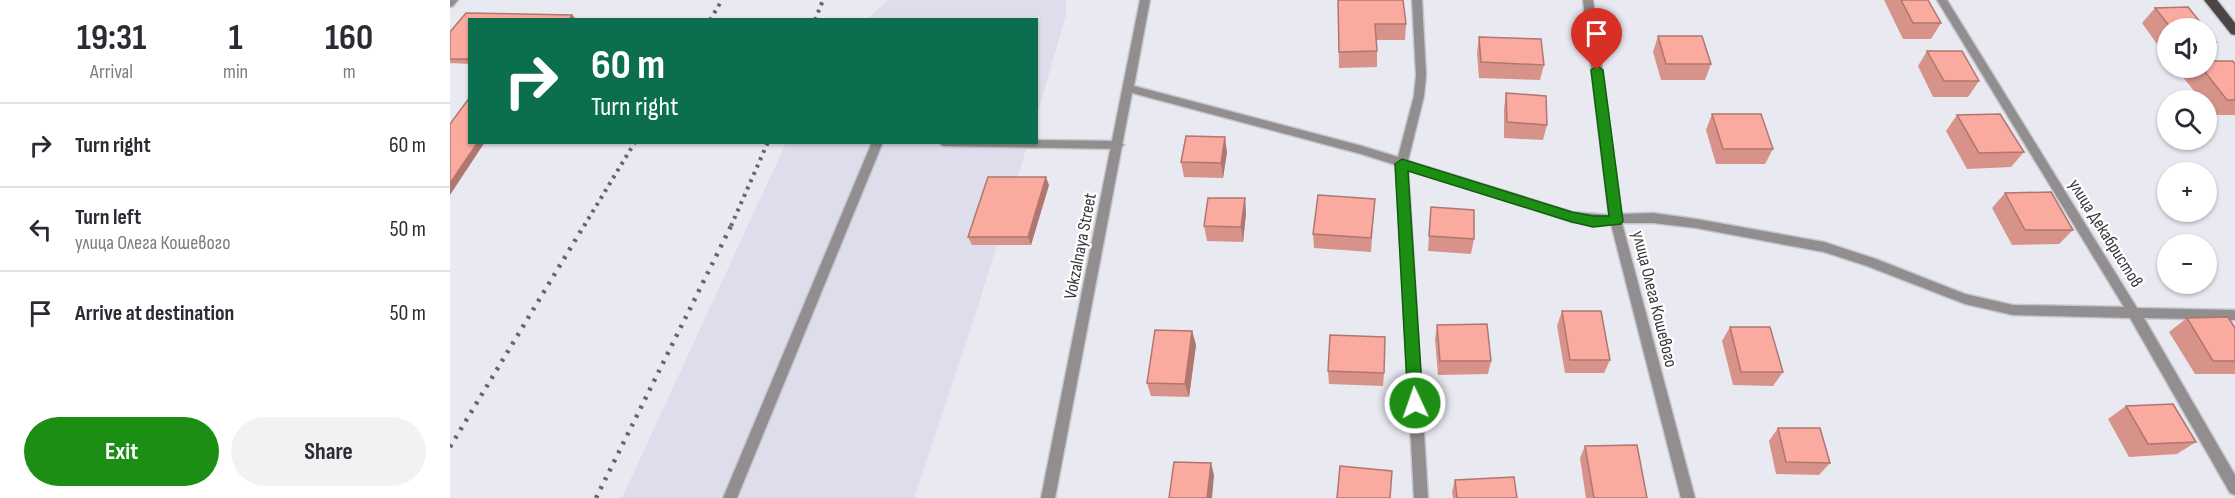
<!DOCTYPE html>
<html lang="en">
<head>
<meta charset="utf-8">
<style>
	body { margin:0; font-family:"Sofia Sans Condensed",sans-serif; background:#f2f2f3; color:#2b2b33; height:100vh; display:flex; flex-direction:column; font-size:22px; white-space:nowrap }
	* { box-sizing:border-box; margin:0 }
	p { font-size:20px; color:#7c7c81 }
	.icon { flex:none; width:33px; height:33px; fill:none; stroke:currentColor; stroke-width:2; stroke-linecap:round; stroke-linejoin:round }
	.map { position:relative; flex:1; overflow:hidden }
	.panel { display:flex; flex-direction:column; background:#fff; width:450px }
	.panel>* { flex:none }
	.banner { position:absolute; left:18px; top:18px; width:570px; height:126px; border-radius:0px; box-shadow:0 2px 4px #0004; background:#0b6e4f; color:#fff; overflow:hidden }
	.buttons { position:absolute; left:1707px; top:18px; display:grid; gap:12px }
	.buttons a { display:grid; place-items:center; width:60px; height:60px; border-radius:50%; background:#fff; box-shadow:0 2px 4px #0004; font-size:30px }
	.pin { position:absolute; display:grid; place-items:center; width:51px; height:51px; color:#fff; margin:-62px -26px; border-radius:50% 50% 50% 0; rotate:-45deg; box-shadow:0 0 6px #0007 }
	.pin .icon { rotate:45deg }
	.me { position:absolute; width:66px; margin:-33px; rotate:357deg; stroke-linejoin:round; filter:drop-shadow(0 0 4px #0008) }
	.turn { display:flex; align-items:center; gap:21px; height:126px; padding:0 24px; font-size:27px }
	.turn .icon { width:78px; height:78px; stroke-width:2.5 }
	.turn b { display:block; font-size:42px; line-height:51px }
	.eta { display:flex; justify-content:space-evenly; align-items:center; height:102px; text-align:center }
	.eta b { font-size:36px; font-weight:700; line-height:42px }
	.button { display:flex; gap:12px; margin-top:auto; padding:12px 24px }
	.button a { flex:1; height:69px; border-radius:36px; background:#1c8e14; color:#fff; font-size:24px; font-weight:700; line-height:69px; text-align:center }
	.button a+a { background:#f2f2f3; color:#2b2b33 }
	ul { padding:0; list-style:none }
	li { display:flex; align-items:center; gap:18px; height:84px; padding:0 24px; border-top:2px solid #e1e1e2 }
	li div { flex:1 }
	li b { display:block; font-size:22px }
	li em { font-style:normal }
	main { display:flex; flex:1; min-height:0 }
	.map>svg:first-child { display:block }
</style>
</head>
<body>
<main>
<section class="panel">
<div class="eta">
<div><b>19:31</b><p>Arrival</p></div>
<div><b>1</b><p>min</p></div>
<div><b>160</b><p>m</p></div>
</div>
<ul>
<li><svg class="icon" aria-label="right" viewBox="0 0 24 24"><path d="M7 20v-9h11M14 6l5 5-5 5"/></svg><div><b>Turn right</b></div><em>60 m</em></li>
<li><svg class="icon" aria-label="left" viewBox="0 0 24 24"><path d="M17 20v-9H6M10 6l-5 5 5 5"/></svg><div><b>Turn left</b><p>улица Олега Кошевого</p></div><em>50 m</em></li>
<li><svg class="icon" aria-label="arrive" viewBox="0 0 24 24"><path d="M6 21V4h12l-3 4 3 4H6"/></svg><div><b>Arrive at destination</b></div><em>50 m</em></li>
</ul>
<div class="button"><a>Exit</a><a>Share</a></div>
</section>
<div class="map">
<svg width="1785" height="498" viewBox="0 0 1785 498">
	<rect width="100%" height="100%" fill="#e9e9f2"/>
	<!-- built -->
	<g fill="#deddec">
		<polygon points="438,0 616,0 616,15 587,115 586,20 417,19"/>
		<polygon points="336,143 578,143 529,303 464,498 172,498"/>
	</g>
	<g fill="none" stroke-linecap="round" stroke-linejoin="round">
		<defs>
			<g id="service">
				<polygon points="586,140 668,141 674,145 668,149 493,146 488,142 586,142"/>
				<polygon points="422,142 433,142 287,498 273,498"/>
			</g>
			<g id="minor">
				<polygon points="0,0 8,0 3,6 0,7"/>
				<polygon points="690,0 700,0 684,86 912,146 948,157 964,96 966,75 962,0 972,0 976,75 974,96 958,161 1122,212 1159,215 1133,0 1143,0 1171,214 1203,213 1246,219 1374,242 1426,259 1515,294 1563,305 1674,307 1487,0 1497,0 1687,308 1785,310 1785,320 1694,318 1785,475 1785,495 1780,493 1680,318 1563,315 1515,304 1417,266 1374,252 1246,228 1203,223 1172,223 1245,498 1231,498 1161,224 1122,222 958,169 978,498 964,498 946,165 911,154 682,93 605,498 591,498"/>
			</g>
			<polygon id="primary" points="1754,0 1767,0 1785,23 1785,35 1781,34"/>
		</defs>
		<!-- service casing -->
		<use href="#service" stroke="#c6c6ce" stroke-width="3"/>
		<!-- minor casing -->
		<use href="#minor" stroke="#c6c6ce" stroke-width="3"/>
		<!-- primary casing -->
		<use href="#primary" stroke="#c6c6ce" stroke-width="3"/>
		<!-- service -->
		<use href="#service" fill="#928e8f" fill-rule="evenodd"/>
		<!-- minor -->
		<use href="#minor" fill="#928e8f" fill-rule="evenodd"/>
		<!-- primary -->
		<use href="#primary" fill="#4c4546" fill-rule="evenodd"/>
		<!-- rail-far1 -->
		<g stroke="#65656a" stroke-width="4" stroke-dasharray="3 5" stroke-linecap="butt">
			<polyline points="260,20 272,0"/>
			<polyline points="365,20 373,0"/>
			<polyline points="134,226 185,142"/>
			<polyline points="281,226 318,142"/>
		</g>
		<!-- rail -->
		<g stroke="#65656a" stroke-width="4.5" stroke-dasharray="3 7" stroke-linecap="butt">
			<polyline points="0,447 135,224"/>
			<polyline points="146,498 282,224"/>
		</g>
	</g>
	<!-- wall -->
	<g fill="#d79289">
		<polygon points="888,0 956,24 955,40 927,40 927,67 889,68"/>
		<polygon points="1434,0 1478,0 1491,23 1481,39 1453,39"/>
		<polygon points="1705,8 1755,28 1718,28 1717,58 1692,23"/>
		<polygon points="16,13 122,15 126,19 20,20 20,64 0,63 0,32"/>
		<polygon points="1756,31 1766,42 1756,52"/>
		<polygon points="1208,36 1261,64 1255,80 1211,80 1203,52"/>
		<polygon points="1029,37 1094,65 1090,80 1029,78 1027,53"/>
		<polygon points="1477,51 1529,81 1518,97 1483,97 1468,66"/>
		<polygon points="1785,64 1785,115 1762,115 1756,108 1756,100 1751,100 1733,77 1742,68 1756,68"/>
		<polygon points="1056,93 1097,125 1093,140 1054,138 1054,109"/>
		<polygon points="1262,114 1323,149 1315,164 1266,164 1256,130"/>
		<polygon points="1507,115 1574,152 1561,167 1517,169 1496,131"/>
		<polygon points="777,152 773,178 734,177 731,162"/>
		<polygon points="599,185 581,245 522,245 518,237"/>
		<polygon points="1555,193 1623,230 1609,244 1562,245 1542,208"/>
		<polygon points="795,198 796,213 793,242 757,241 754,226"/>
		<polygon points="925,199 921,252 864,248 863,234"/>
		<polygon points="981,207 1024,239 1021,254 978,251"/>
		<polygon points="1112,311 1160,360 1154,373 1115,373 1107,326"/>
		<polygon points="1737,318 1785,328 1785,374 1745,374 1719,332"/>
		<polygon points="987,325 1041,361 1038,374 988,375 985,339"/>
		<polygon points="1280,327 1333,372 1323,386 1283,385 1272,341"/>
		<polygon points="742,331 746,345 739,397 701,396 697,383"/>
		<polygon points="878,371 934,373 933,386 879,384"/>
		<polygon points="1676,406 1746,442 1727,454 1679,457 1658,419"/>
		<polygon points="1328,428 1380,463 1369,475 1326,474 1319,441"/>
		<polygon points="1135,446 1197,498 1136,498 1130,458"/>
		<polygon points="1005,480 1067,498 1003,498 1002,492"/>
	</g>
	<!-- shaded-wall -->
	<g fill="#af776f">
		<polygon points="122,15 126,19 126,20 119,20"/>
		<polygon points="775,137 777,152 773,178 771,163"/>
		<polygon points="28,142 35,142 0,195 0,183"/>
		<polygon points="596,177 599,185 581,245 578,237"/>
		<polygon points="795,198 796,213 793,242 791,227"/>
		<polygon points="742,331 746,345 739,397 735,384"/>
		<polygon points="761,463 764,475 762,498 757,498"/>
	</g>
	<!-- building -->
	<g fill="#faaa9f" stroke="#af776f" stroke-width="1.5">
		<polygon points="888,0 953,0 956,24 925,24 927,51 889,52"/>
		<polygon points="1451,0 1478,0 1491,23 1463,23"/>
		<polygon points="1738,7 1755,28 1721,28 1705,8"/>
		<polygon points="16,13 122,15 119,20 20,20 20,59 0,59 0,32"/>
		<polygon points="1756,31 1766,42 1756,42"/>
		<polygon points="1208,36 1252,36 1261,64 1216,64"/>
		<polygon points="1029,37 1091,39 1094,65 1031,62"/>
		<polygon points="1477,51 1512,51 1529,81 1494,81"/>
		<polygon points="1756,61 1783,61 1785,64 1785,100 1777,100 1752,68 1756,68"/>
		<polygon points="1056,93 1096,96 1097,125 1057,122"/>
		<polygon points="20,97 20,142 28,142 0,183 0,124"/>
		<polygon points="1262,114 1311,114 1323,149 1273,149"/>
		<polygon points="1550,114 1574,152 1529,153 1507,115"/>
		<polygon points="736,136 775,137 771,163 731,162"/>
		<polygon points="538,177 596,177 578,237 518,237"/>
		<polygon points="1601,192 1623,230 1575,230 1555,193"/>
		<polygon points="868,195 925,199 921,238 863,234"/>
		<polygon points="758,198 795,198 791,227 754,226"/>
		<polygon points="981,207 1024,210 1024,239 979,236"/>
		<polygon points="1112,311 1151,311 1160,360 1120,360"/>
		<polygon points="1778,317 1785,328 1785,361 1763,361 1737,318"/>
		<polygon points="1037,324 1041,361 990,361 987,325"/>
		<polygon points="1280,327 1320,327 1333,372 1291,372"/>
		<polygon points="705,330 742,331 735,384 697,383"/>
		<polygon points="880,335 935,337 934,373 878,371"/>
		<polygon points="1723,404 1746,442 1698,444 1676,406"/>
		<polygon points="1328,428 1370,428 1380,463 1336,462"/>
		<polygon points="1187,445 1197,498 1144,498 1135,446"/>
		<polygon points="724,462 761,463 757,498 719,498"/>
		<polygon points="890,466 942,471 940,498 887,498"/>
		<polygon points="1064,477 1067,498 1007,498 1005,480"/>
	</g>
	<!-- route -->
	<polygon fill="#1c8e14" stroke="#125c0d" stroke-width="1.5" points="1147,66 1153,70 1173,221 1171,224 1143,227 1122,222 958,171 973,403 971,407 965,409 960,407 958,403 945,164 952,159 1122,212 1143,216 1159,216 1141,70"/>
	<g text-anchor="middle" stroke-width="4.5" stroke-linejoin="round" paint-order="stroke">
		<!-- street labels -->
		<g font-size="18" fill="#38383c" stroke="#fff">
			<text transform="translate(1656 233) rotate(58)" y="6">улица Декабристов</text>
			<text transform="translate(630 246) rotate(-79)" y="6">Vokzalnaya Street</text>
			<text transform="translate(1205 299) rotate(76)" y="6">улица Олега Кошевого</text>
		</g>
	</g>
</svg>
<div class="buttons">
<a><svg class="icon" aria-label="sound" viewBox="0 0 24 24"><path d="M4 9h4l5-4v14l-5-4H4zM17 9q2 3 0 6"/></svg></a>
<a><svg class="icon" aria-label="search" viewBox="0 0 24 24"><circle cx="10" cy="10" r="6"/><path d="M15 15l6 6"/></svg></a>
<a>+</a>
<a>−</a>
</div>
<div class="pin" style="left:1147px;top:70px;background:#d93025"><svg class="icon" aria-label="arrive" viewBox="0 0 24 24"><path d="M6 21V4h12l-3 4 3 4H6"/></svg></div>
<svg class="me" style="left:965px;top:403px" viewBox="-20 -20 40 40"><circle r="17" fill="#1c8e14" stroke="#fff" stroke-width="3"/><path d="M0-11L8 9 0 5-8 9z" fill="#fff"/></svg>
<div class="banner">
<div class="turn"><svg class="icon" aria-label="right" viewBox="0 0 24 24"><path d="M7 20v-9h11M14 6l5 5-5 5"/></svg><div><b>60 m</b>Turn right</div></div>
</div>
</div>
</main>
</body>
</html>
